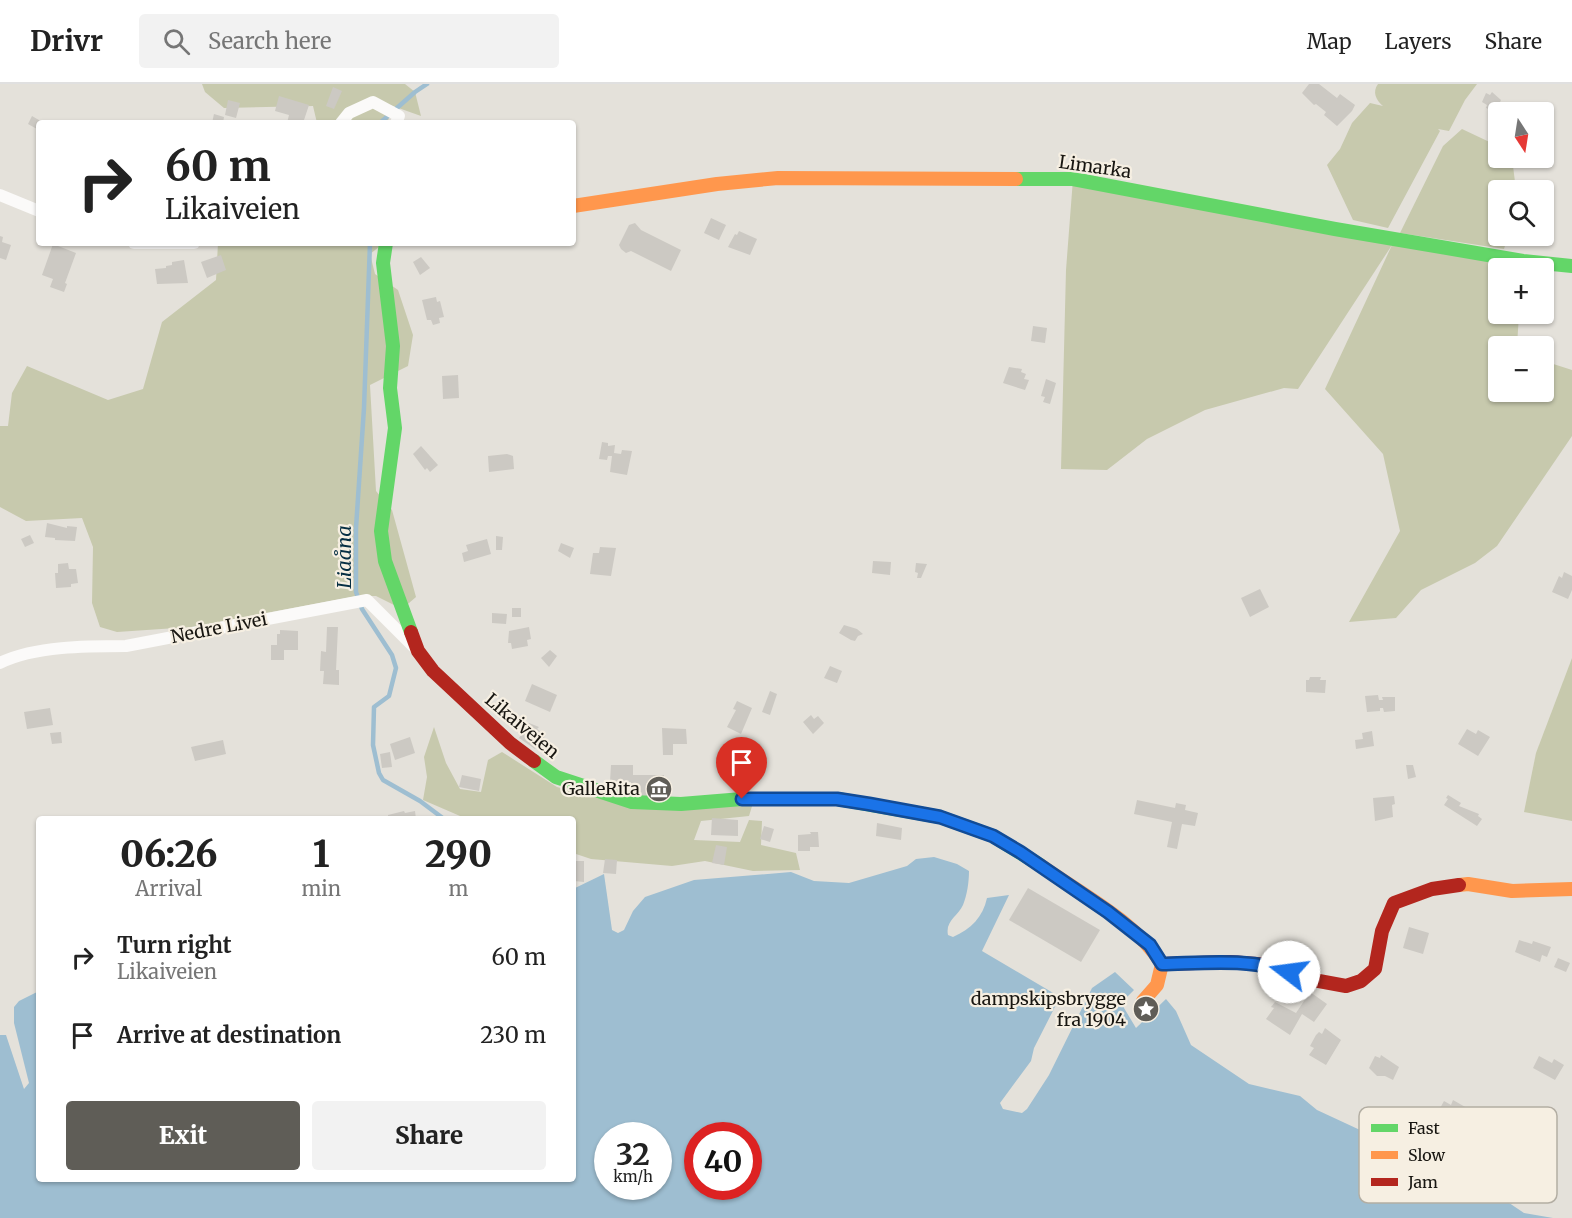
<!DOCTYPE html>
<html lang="en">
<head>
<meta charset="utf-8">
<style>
	body { margin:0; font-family:Merriweather,serif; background:#f2f2f2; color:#222; height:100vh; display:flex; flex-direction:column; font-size:22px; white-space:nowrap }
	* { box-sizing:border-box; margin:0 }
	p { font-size:20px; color:#767676 }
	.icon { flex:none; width:33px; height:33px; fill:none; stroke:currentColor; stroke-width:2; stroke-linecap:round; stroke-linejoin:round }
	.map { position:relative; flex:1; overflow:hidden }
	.sheet { position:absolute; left:36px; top:732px; width:540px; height:366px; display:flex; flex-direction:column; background:#fff; border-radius:6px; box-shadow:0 2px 4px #0004 }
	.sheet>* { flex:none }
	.hud { position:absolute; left:36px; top:36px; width:540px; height:126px; border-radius:6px; box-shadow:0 2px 4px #0004; background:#fff; color:#222; overflow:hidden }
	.needle { width:39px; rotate:168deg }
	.tools { position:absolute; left:1488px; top:18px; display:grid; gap:12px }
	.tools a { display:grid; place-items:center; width:66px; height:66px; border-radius:6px; background:#fff; box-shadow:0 2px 4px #0004; font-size:30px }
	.speed { position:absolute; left:594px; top:1038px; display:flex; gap:12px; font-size:30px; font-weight:700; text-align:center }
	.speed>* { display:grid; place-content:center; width:78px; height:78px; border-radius:50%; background:#fff; box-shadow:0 2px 4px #0004; line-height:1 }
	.speed small { font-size:15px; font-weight:400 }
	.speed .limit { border:9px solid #d22; background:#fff; color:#111 }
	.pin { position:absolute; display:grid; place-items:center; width:51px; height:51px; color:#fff; margin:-62px -26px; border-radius:50% 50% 50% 0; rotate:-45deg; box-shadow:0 0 6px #0007 }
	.pin .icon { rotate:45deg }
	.me { position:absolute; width:66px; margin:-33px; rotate:285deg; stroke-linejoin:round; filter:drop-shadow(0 0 4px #0008) }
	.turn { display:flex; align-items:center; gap:21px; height:126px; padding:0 30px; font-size:27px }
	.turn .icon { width:78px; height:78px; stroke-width:2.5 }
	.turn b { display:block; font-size:42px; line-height:51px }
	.eta { display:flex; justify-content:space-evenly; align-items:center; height:102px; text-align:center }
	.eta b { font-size:36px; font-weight:800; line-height:42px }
	.cta { display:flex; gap:12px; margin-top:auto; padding:12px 30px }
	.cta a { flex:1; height:69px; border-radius:6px; background:#5f5d57; color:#fff; font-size:24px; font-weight:800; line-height:69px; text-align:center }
	.cta a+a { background:#f2f2f2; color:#222 }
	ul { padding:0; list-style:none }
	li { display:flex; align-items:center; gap:18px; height:78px; padding:0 30px }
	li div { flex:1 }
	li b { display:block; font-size:22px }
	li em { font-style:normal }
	header { display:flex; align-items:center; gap:36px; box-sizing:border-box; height:84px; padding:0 30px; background:#fff; border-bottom:2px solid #e0e0e0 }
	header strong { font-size:28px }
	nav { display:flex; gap:33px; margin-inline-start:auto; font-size:21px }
	.search { width:420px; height:54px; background:#f2f2f2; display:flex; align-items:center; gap:15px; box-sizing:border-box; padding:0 21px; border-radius:6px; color:#767676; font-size:22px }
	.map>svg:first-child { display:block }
</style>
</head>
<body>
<header>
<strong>Drivr</strong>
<div class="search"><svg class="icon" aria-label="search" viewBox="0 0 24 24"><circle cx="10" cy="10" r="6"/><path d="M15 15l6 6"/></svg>Search here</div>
<nav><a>Map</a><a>Layers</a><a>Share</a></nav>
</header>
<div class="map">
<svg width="1572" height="1134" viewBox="0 0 1572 1134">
	<rect width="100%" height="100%" fill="#e4e1da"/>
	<!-- green -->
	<g fill="#c7c9ad">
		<polygon points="202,0 405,0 415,8 421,32 390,21 388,39 317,39 313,22 224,24 205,8"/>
		<path d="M1378,0H1477L1465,16L1449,47L1438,45L1440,47L1388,144L1353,136L1327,81L1340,65L1352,39L1370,19L1383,22C1376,16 1372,8 1378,0Z"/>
		<polygon points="1462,45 1498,62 1498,74 1512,74 1516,106 1498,106 1498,152 1508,152 1504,165 1400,149 1443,62"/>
		<polygon points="1073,95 1522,184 1498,184 1498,230 1519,230 1517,262 1498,262 1498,308 1544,308 1544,277 1572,286 1572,352 1497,462 1475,479 1421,506 1396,534 1349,538 1400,447 1383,370 1325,305 1392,161 1298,305 1284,304 1205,326 1147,355 1107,386 1061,385 1066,186"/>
		<polygon points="218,159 384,159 370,170 375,190 398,206 413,251 408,282 370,301 376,407 392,426 416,513 402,525 376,512 357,512 191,543 117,548 100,543 92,519 93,463 82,434 26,437 0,423 0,342 8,342 12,309 27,282 108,316 143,305 162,238 216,196"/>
		<polygon points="1572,574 1572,737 1524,728 1536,669"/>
		<polygon points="434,643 446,679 460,705 481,708 488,676 502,668 557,703 585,711 753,719 749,732 701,737 694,756 740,758 749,736 762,737 761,761 796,769 800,786 753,787 705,777 672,782 591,775 573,769 573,735 467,735 423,716 427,693 424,673"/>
	</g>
	<!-- water -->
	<path fill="#9ebed1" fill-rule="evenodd" d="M934,773L957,780L969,787C969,798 967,811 963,821C958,832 945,837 948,851L953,853C971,845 983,833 987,814L1009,811L982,867L1060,913L1034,964L1031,977L1000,1019L1003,1025L1022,1029L1027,1025L1049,991L1092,904L1115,888L1134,906L1121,919L1136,944L1166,915L1176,927L1191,961L1249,1000L1300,1012L1317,1026L1401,1065L1449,1083L1478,1098L1524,1129L1553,1134H0V951H6L24,1005L29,999L14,939V923L19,917L39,907V1095H573V805L604,790L612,846L618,849L624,846L633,827L645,813L694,796L791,788L814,797L849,799L907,782L916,775ZM608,1052H658V1102H608ZM698,1052H748V1102H698Z"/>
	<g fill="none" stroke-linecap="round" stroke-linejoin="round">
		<!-- stream -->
		<g stroke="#9ebed1" stroke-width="4.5">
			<polyline points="380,39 415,8 427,0"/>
			<polyline points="370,159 364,324 356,444 356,508 362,525 392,571 396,584 389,612 374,623 373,661 379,689 383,696 420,717 444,735"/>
		</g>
	</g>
	<!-- building -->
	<g fill="#ccc9c3">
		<polygon points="1309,0 1319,0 1337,14 1340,10 1355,21 1352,27 1337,42 1324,31 1326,28 1316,20 1314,21 1302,9"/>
		<polygon points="333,3 342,7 334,25 326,22"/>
		<polygon points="1492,8 1501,16 1497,25 1492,23 1491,26 1486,24 1487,21 1482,18 1486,9 1490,11"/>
		<polygon points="279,12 309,21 303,39 287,39 289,31 275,27"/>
		<polygon points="228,16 240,19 236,34 225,31"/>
		<polygon points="214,30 224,33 223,39 212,39"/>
		<polygon points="32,32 44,39 39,39 37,45 28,40"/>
		<polygon points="711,134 726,141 719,156 704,149"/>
		<polygon points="635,139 641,146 681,166 671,187 631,167 626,169 621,165 619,161 629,141"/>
		<polygon points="739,147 757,155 750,171 728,163 735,150 737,151"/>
		<polygon points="0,152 3,153 2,158 11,161 6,176 0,174"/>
		<polygon points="53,160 76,169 65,199 67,200 64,208 50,203 53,195 42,191"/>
		<polygon points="221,171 226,186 207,194 201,178"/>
		<polygon points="421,173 430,184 420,191 413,178"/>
		<polygon points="184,176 188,199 157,200 155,185 166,184 166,182 172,181 172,178"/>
		<polygon points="436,213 437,218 440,217 444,233 439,234 440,239 433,241 431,236 427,236 422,216"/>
		<polygon points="1033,242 1047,244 1045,259 1031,257"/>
		<polygon points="1009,283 1022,285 1021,288 1026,290 1024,295 1029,296 1025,306 1003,299"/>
		<polygon points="458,291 459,314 443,315 442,292"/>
		<polygon points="1046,295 1056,299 1050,320 1043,318 1045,313 1041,312"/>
		<polygon points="602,358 608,359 608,362 615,361 614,369 621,370 622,366 632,367 627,391 610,388 612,372 608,372 607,376 599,375"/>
		<polygon points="421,362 438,381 430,388 427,384 425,386 413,370"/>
		<polygon points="507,370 513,372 514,385 489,388 488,372"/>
		<polygon points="47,439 67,444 67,442 77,443 75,457 55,456 55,454 45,453"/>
		<polygon points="30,451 34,459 25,463 21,455"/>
		<polygon points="496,452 503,453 502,466 496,466"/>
		<polygon points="487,455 491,470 464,478 462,469 468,467 466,461"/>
		<polygon points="561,459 574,464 570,474 558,467"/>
		<polygon points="600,463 616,464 611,492 590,490 593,469 599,469"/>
		<polygon points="873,477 891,478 890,491 872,489"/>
		<polygon points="68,479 69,485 76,485 78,499 71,500 71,503 56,504 55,489 58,489 58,480"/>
		<polygon points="916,479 927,480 921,494 917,494 918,489 915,488"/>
		<polygon points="1564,488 1572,492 1572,506 1568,515 1552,508 1559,492 1562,494"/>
		<polygon points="1260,505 1269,523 1250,533 1241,514"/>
		<rect x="512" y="524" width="9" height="9"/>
		<polygon points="492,529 507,530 506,540 492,539"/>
		<polygon points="844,541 857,545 863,550 858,552 855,557 851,556 839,549"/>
		<polygon points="327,543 338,543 336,586 339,586 339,601 323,600 324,587 320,587 321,567 326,568"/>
		<polygon points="529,543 531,555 527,556 528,562 512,565 511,559 508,559 509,547"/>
		<polygon points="280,546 298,547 298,566 284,566 284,576 271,576 271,561 277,561 277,550 280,550"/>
		<polygon points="550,566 557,572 549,583 541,574"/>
		<polygon points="830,582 842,587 837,599 824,594"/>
		<polygon points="1310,593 1321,593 1320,596 1326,596 1325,609 1306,608 1306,596 1309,596"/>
		<polygon points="532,600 557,611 550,628 525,617"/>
		<polygon points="770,607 777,610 770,631 762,628"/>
		<polygon points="1378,611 1379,616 1383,616 1382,613 1395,613 1395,627 1384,628 1383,624 1380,624 1380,627 1367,628 1365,612"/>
		<polygon points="737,617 752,624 741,650 727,643 736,626 733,625"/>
		<polygon points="50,624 53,641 27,645 24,628"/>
		<polygon points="811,631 814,635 818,632 824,639 813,650 803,638"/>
		<polygon points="529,639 539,643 537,645 546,651 535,665 519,654"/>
		<polygon points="662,644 686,645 687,660 673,660 673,671 663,671"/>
		<polygon points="1467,645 1476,650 1478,646 1490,653 1478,672 1458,660"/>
		<polygon points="1372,647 1374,662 1356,665 1355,656 1363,655 1362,649"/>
		<polygon points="61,648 62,659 52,660 50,649"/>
		<polygon points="410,653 415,669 395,676 390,660"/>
		<polygon points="223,656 226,670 195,677 191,663"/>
		<polygon points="390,668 392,683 382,684 380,670"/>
		<polygon points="611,681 633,681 633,691 664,691 664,712 630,712 631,698 610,698"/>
		<polygon points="1406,681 1413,681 1416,693 1408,695"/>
		<polygon points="462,691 481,695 479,707 459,703"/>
		<polygon points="1448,711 1461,719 1459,722 1479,730 1478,732 1482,735 1477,742 1444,721 1448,715 1446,714"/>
		<polygon points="1394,712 1395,720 1392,721 1393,733 1375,737 1373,714"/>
		<polygon points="1137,716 1175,724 1176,719 1186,721 1185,726 1198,729 1195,742 1182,740 1177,765 1167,763 1172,738 1134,730"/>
		<polygon points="404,727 405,729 415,727 416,735 388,735 388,731"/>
		<polygon points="712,734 738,736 738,752 711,751"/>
		<polygon points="877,739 902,744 901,756 876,752"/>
		<polygon points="764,742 774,745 770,758 760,755"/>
		<polygon points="810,748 818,748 819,763 810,763 810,767 798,767 798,751 811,750"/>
		<polygon points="716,761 727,763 724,781 712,779"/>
		<polygon points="605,775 617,776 616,790 603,789"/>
		<polygon points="574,777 584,777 584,798 574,797"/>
		<polygon points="1028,804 1100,846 1081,878 1009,836"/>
		<polygon points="1409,843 1429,849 1423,870 1403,864"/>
		<polygon points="1519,856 1532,860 1533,857 1551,863 1547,873 1542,871 1540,878 1515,868"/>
		<polygon points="1558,874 1570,879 1566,888 1554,883"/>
		<polygon points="1310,908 1327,920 1314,938 1302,930 1290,951 1266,935 1274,924 1271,923 1275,918 1296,929"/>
		<polygon points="1325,944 1341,956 1326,981 1309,971 1314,964 1310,962 1316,951 1319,948 1322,950"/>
		<polygon points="1381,971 1399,983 1393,996 1385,992 1377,992 1369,984 1375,972 1380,974"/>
		<polygon points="1539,972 1552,979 1554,975 1564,981 1555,996 1533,984"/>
		<polygon points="1453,1016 1467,1024 1465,1029 1468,1031 1462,1041 1438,1028 1444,1017 1451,1021"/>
		<polygon points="1509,1104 1517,1108 1512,1120 1504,1117"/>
	</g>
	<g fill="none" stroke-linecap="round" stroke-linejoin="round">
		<!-- street -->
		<g stroke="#fbfaf9" stroke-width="12">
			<polyline points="341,39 349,29 373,18 399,32 396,39"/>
			<polyline points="0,111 39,127"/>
			<polyline points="134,159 194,159"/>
			<path d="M0,579C34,562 88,562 126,562L367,516L416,565"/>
		</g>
		<!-- fast -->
		<g stroke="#63d668" stroke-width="14">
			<polyline points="1016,95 1073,95 1335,145 1523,177 1572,182"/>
			<polyline points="386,159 383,179 393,262 390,304 395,344 381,447 385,477 411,548"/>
			<polyline points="534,677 556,693 632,718 681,720 742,715 838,715 940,733 993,752 1040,781"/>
		</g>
		<!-- slow -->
		<g stroke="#ff974d" stroke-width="14">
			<polyline points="573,122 717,100 778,94 1016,95"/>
			<path d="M1040,781C1081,810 1135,837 1162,880L1157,901L1143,917"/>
			<polyline points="1459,801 1468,800 1512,807 1572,805"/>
		</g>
		<!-- jam -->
		<g stroke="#b3261e" stroke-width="14">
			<polyline points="411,548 418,567 433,587 510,659 534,677"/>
			<polyline points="1162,880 1230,878 1270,881 1308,895 1346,902 1361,897 1375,885 1382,847 1394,819 1432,805 1459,801"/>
		</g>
	</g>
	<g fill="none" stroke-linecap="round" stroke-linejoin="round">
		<defs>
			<path id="route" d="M742,715H837L869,720L940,733L993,752L1020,768L1108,828L1150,861L1162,880C1205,879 1248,874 1289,888"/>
		</defs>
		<!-- route casing -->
		<use href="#route" stroke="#114b97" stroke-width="15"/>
		<!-- route -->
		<use href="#route" stroke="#1a73e8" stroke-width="10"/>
	</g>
	<!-- icons -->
	<defs>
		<symbol id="museum-disc" viewBox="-11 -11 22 22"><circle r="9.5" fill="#5f5d57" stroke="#f6efe2"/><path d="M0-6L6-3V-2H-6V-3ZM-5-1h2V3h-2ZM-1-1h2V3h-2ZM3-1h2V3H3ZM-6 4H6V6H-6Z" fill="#fff"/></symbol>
		<symbol id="sight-disc" viewBox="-11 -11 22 22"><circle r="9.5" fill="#5f5d57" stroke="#f6efe2"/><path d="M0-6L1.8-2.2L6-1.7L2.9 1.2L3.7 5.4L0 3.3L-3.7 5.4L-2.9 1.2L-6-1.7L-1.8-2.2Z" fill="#fff"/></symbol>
	</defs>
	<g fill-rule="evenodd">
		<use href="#museum-disc" x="644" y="690" width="30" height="30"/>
		<use href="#sight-disc" x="1131" y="910" width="30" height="30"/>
	</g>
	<g text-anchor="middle" stroke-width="4.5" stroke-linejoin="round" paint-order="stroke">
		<!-- street labels -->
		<g font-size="18" fill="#181611" stroke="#f6efe2">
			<text transform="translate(1095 83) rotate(8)" y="6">Limarka</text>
			<text transform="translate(219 544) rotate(-11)" y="6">Nedre Livei</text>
			<text transform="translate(522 642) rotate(40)" y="6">Likaiveien</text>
		</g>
		<!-- poi labels -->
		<g font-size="18" fill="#181611" stroke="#f6efe2" text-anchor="end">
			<text x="640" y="711">GalleRita</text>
			<text x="1126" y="921">dampskipsbrygge<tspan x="1126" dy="21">fra 1904</tspan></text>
		</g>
		<!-- water labels -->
		<g font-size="20" font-style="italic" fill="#052e43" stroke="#f6efe2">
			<text transform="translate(344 473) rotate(-90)" y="7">Liaåna</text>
		</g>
	</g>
	<!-- legend -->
	<rect x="1359" y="1023" width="198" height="96" rx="9" fill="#f6efe2" stroke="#b3aea3" stroke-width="1.5"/>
	<rect x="1371" y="1040" width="27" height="8" fill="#63d668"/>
	<rect x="1371" y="1067" width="27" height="8" fill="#ff974d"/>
	<rect x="1371" y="1094" width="27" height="8" fill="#b3261e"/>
	<g font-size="16" fill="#181611">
		<text x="1408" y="1050">Fast</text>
		<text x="1408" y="1077">Slow</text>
		<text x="1408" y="1104">Jam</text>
	</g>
</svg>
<div class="tools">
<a><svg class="needle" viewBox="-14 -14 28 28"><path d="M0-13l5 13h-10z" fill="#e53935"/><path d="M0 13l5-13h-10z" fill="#767676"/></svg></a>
<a><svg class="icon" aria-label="search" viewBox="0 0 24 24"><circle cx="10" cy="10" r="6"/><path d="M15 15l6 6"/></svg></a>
<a>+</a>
<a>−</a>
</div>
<div class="speed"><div>32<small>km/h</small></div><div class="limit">40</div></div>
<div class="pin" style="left:742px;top:715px;background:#d93025"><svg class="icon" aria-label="arrive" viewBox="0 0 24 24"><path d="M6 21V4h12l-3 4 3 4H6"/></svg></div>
<svg class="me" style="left:1289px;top:888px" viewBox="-20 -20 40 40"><circle r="19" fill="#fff"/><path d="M0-13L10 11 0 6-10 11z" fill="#1a73e8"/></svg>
<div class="hud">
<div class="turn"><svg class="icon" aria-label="right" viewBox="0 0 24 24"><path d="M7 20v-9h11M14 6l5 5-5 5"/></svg><div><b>60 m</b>Likaiveien</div></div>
</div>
<section class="sheet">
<div class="eta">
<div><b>06:26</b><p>Arrival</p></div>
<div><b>1</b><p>min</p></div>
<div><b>290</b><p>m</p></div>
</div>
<ul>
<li><svg class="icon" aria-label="right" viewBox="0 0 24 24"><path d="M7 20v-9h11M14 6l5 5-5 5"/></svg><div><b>Turn right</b><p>Likaiveien</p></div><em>60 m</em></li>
<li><svg class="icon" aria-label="arrive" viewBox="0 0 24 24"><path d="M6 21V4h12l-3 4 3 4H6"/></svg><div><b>Arrive at destination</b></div><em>230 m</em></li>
</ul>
<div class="cta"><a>Exit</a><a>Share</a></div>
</section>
</div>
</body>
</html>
